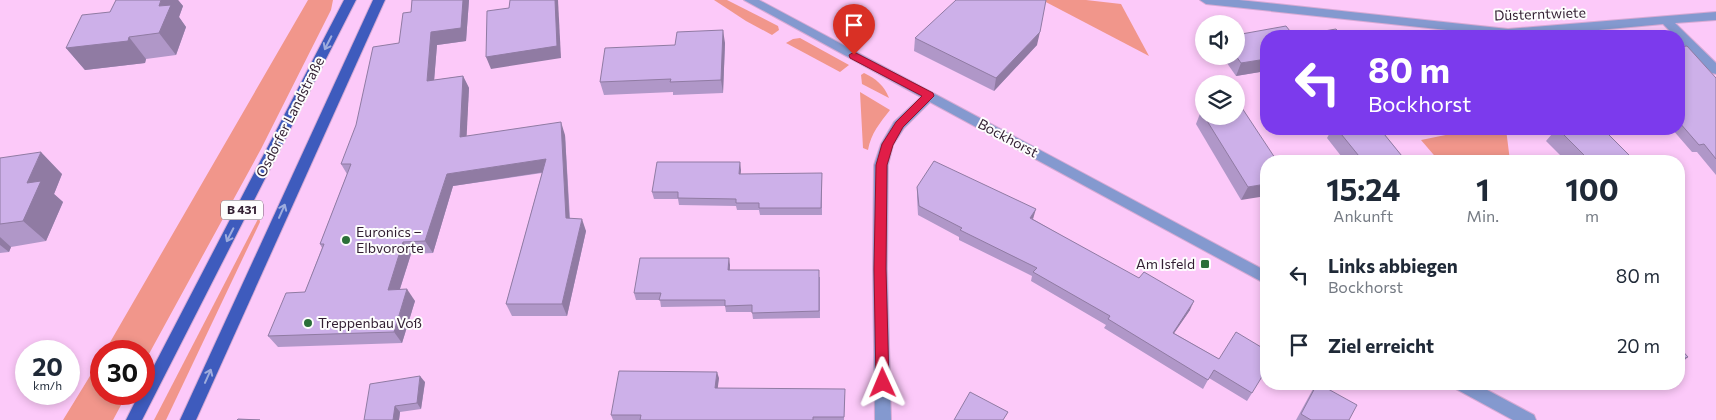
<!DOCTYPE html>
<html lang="de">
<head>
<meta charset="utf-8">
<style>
	body { margin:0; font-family:Commissioner,sans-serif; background:#f6f6f7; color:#1f2937; height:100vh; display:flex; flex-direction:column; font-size:19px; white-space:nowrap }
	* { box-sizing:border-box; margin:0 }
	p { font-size:16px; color:#747a83 }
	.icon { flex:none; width:28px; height:28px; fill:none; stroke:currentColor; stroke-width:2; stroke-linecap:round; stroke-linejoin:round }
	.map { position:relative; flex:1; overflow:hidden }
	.drawer { position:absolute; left:1260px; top:155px; width:425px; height:235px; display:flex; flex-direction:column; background:#fff; border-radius:20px; box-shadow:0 2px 8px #0003 }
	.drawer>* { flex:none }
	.hud { position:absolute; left:1260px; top:30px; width:425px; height:105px; border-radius:20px; box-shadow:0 2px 8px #0003; background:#7c3aed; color:#fff; overflow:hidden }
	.buttons { position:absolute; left:1195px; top:15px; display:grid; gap:10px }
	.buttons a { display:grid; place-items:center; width:50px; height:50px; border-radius:50%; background:#fff; box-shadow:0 2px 8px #0003; font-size:25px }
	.speed { position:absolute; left:15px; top:340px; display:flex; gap:10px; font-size:25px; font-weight:700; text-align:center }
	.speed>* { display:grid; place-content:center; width:65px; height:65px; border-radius:50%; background:#fff; box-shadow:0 2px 8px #0003; line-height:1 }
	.speed small { font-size:12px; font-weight:400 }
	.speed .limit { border:8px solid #d22; background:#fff; color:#111 }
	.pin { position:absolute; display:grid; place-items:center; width:42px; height:42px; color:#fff; margin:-51px -21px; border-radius:50% 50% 50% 0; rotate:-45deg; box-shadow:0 0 5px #0007 }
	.pin .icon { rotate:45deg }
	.me { position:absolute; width:55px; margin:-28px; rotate:359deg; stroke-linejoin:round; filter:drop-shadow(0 0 4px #0008) }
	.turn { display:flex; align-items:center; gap:18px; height:105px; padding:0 25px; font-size:22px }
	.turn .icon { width:65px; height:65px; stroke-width:2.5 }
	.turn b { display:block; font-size:35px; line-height:42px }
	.eta { display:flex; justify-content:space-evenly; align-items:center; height:85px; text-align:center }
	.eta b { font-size:30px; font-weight:700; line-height:35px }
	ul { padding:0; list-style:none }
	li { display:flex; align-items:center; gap:15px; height:70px; padding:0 25px }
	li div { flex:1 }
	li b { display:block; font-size:19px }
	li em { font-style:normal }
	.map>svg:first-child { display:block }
</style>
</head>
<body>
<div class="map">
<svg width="1716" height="420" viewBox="0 0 1716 420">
	<rect width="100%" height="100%" fill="#fcc9f9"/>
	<!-- green -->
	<g fill="#f1968b">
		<polygon points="308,0 333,0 331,10 261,149 144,363 144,351 105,351"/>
		<polygon points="714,0 727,0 778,26 779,30 772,35 746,21"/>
		<polygon points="1042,0 1086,0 1121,4 1149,56"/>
		<polygon points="800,38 849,65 840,72 786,43 793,39"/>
		<path d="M864,73C876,79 884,85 889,98L862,84L861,75Z"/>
		<path d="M860,92L890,110C880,123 871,133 868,150L863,148Z"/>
		<polygon points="1475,129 1506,129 1510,161 1439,161 1421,140"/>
		<polygon points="259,217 260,222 166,420 154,420"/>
		<polygon points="101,358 101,394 127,394 113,420 63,420"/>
	</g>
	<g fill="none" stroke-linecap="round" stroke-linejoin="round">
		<defs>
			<g id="minor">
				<polygon points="744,0 759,0 1266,271 1266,284 930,102 904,128 893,145 888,165 887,269 891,420 875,420 873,269 874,165 881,144 894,122 921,97"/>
				<polygon points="1200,0 1239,0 1508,29 1716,12 1716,20 1675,23 1716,63 1716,74 1712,73 1679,40 1679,36 1675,36 1663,24 1534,36 1503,36 1206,4"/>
				<polygon points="1454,384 1476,384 1534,415 1536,420 1513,420 1456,389"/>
			</g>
			<g id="primary">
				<polygon points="344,0 356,0 142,420 126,420 139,394 144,394 144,385"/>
				<polygon points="373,0 385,0 196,420 180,420"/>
			</g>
		</defs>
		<!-- minor casing -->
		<use href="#minor" stroke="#d7aad5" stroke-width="2"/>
		<!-- primary casing -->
		<use href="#primary" stroke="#d7aad5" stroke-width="2"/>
		<!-- minor -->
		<use href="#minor" fill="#8499cf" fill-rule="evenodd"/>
		<!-- primary -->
		<use href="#primary" fill="#3e5bbd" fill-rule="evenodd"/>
	</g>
	<!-- wall -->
	<g fill="#b097c8">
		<polygon points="116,0 178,0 183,6 179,17 186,27 176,55 146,59 145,63 85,70 66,48 110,12"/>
		<polygon points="412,0 469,0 466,41 437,45 434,80 463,76 469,88 466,136 565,135 570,218 586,231 567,316 512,316 506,304 542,173 453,186 433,253 411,254 400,289 415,301 402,343 278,347 268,336 305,292 322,248 320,244 347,174 341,164 399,43 411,12"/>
		<polygon points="1266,36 1266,71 1236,76 1222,56 1236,56"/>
		<polygon points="915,38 1037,45 994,91 914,51"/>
		<polygon points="725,43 723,93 673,95 673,92 604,95 600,82 675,45"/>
		<polygon points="1679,47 1716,78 1716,175 1697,152 1692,152 1672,129 1679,129"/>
		<polygon points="1201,111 1277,161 1241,200 1196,124"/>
		<polygon points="1332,129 1380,129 1406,161 1345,161 1327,138"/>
		<polygon points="1547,129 1603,129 1631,157 1627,161 1566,161 1546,141 1552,134"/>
		<polygon points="0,158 62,174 54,194 63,202 46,241 11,247 9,252 0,253"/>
		<polygon points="741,170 740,174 822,180 822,215 760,215 759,210 737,210 736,206 679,205 678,199 654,199 652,192"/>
		<polygon points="917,187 1033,219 1190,310 1174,333 1219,359 1252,393 1247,401 1209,378 1203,389 1104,328 1106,325 1031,281 1032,276 959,240 959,237 918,215 917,197"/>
		<polygon points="730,265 730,270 820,277 820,318 753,319 752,312 726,312 725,306 661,307 660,300 636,300 634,293"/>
		<polygon points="719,378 717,388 845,395 844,420 613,420 611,415"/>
		<polygon points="425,382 421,409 400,412 399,420 364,420"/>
		<polygon points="1317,384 1349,420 1296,420 1313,389"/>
	</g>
	<!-- shaded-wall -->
	<g fill="#907ba3">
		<polygon points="161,0 178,0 183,6 179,17 186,27 176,55 159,33 159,6"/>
		<polygon points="463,0 469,0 466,41 437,45 433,94 427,81 431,32"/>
		<polygon points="555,0 558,0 561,58 491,69 486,57"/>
		<polygon points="723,30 725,43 723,93 721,80"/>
		<polygon points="1040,32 1037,45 994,91 996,78"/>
		<polygon points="129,37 146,59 145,63 85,70 66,48"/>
		<polygon points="1266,59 1266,71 1236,76 1241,63"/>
		<polygon points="463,76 469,88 466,149 460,137"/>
		<polygon points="561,122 565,135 570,230 566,218"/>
		<polygon points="41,152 62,174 54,194 63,202 46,241 23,221 27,183"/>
		<polygon points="1631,157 1627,161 1612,161"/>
		<polygon points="546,159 551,171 453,186 433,253 425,241 447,174"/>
		<polygon points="740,162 741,170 740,181 739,174"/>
		<polygon points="1266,184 1266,196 1241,200 1248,187"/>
		<polygon points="1036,209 1033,219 1030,218"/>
		<polygon points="582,219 586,231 567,316 562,304"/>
		<polygon points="0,237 11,247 9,252 0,245"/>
		<polygon points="403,242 411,254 396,301 388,290"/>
		<polygon points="729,258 730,265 729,277 728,270"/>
		<polygon points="407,289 415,301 402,343 394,332"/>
		<polygon points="1194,301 1190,310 1168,342 1173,333"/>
		<polygon points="1688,357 1679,365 1679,360"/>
		<polygon points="717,372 719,378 717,394 715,388"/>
		<polygon points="420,376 425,382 421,409 417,403"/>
		<polygon points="395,406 400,412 399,420 393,420"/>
	</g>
	<!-- building -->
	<g fill="#cdb0e9" stroke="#907ba3">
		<polygon points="116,0 161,0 159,6 171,5 159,33 129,37 128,41 66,48 82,15 110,12"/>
		<polygon points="412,0 463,0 461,28 431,32 427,81 463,76 460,137 561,122 566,218 582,219 562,304 506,304 546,159 447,174 425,241 403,242 388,290 407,289 394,332 268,336 286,293 305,292 324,244 320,244 351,164 341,164 356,125 373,47 399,43 403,13 411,12"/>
		<polygon points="510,0 555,0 557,46 486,57 487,11 509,8"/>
		<polygon points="956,0 1046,0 1040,32 996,78 915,38"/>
		<polygon points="1286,26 1294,36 1266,36 1266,59 1241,63 1236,56 1236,35"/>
		<polygon points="1336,29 1342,36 1295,36"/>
		<polygon points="723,30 721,80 670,82 671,79 600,82 605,48 675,45 677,32"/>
		<polygon points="1386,32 1390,36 1359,36"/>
		<polygon points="1438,33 1441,36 1423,36"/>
		<polygon points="1687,46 1716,78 1716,159 1704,144 1699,145 1679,122 1679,47"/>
		<polygon points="1236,105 1240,105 1277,161 1266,161 1266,184 1248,187 1204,116 1236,116"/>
		<polygon points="1337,129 1380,129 1406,161 1363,161"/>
		<polygon points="1558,129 1603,129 1631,157 1612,161 1590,161"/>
		<polygon points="41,152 27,183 41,181 23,221 0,224 0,158"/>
		<polygon points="934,161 1036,209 1030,218 1139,278 1144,272 1194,301 1173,333 1219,359 1236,332 1266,350 1266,370 1252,393 1214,370 1208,380 1108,319 1110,316 1033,272 1037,268 960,230 962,228 919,206 917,187"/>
		<polygon points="657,162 740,162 739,174 822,173 821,208 759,208 759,203 736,203 736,199 678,198 678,192 652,192"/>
		<polygon points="640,258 729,258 728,270 819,270 819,311 752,313 752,305 725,306 725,300 659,300 661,293 634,293"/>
		<polygon points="1679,347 1688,357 1679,360"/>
		<polygon points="619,371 717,372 715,388 845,389 844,417 813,417 813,420 640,420 641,415 611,415"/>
		<polygon points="420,376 417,403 395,406 393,420 364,420 370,384"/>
		<polygon points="1317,384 1319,384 1357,405 1349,420 1311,420 1301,414"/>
		<polygon points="970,392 1008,412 1003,420 954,420"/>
		<polygon points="238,419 260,420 237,420"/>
	</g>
	<!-- one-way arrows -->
	<defs><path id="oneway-shaft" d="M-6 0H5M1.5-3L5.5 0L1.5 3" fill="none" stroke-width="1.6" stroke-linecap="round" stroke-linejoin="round" transform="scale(1.25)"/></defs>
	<g stroke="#9eacdd">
		<use href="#oneway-shaft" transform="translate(328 43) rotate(117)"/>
		<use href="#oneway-shaft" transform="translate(282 211) rotate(-66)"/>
		<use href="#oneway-shaft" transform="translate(230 235) rotate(117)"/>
		<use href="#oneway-shaft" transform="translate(208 376) rotate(-66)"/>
	</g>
	<!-- route -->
	<polygon fill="#e11d48" stroke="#92132f" points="854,52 933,93 934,96 903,127 893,145 887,165 886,269 889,383 887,387 883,389 878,387 876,383 874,269 876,165 882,144 896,122 922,96 850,58 849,55"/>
	<!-- markers -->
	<g fill="#2b6f39" stroke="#fdfdfd" stroke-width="2">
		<circle cx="346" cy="240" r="5"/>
		<rect x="1200" y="259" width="10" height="10" rx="2.5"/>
		<circle cx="308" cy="323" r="5"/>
	</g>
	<g text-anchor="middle" stroke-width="4" stroke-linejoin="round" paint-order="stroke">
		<!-- shield labels -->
		<rect fill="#fdfdfd" stroke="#6e616e" stroke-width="1" x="221" y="200.5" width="42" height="19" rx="4"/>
		<g font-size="12" font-weight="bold" fill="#311e31">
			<text x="242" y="214">B 431</text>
		</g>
		<!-- street labels -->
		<g font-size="14" fill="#311e31" stroke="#fdfdfd">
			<text transform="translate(1540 14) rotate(-2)" y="5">Düsterntwiete</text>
			<text transform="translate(290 117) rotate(-63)" y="5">Osdorfer Landstraße</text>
			<text transform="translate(1008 138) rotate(28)" y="5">Bockhorst</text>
		</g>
		<!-- poi labels -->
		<g font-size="14" fill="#311e31" stroke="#fdfdfd" text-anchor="start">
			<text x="356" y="237">Euronics –<tspan x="356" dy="16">Elbvororte</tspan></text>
			<text x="1195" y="269" text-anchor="end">Am Isfeld</text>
			<text x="318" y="328">Treppenbau Voß</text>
		</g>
	</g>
</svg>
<div class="buttons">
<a><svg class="icon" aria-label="sound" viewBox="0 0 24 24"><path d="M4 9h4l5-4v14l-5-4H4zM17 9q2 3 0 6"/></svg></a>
<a><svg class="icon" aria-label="layers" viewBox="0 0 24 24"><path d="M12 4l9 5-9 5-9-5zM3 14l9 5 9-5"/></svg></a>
</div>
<div class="speed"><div>20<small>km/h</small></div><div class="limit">30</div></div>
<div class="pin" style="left:854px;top:55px;background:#d93025"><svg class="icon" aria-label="arrive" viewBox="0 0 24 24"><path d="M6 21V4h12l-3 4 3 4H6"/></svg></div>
<svg class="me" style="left:883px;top:383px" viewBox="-20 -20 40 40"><path d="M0-17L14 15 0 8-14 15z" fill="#e11d48" stroke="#fff" stroke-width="4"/></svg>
<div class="hud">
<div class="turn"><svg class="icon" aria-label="left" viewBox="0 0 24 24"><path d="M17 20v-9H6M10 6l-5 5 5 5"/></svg><div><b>80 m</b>Bockhorst</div></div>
</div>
<section class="drawer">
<div class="eta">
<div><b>15:24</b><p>Ankunft</p></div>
<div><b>1</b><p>Min.</p></div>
<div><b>100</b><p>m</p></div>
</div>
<ul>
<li><svg class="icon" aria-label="left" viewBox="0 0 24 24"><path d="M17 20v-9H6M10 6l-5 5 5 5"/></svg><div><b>Links abbiegen</b><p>Bockhorst</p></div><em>80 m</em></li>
<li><svg class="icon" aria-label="arrive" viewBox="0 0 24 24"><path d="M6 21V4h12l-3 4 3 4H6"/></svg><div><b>Ziel erreicht</b></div><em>20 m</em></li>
</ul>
</section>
</div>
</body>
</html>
